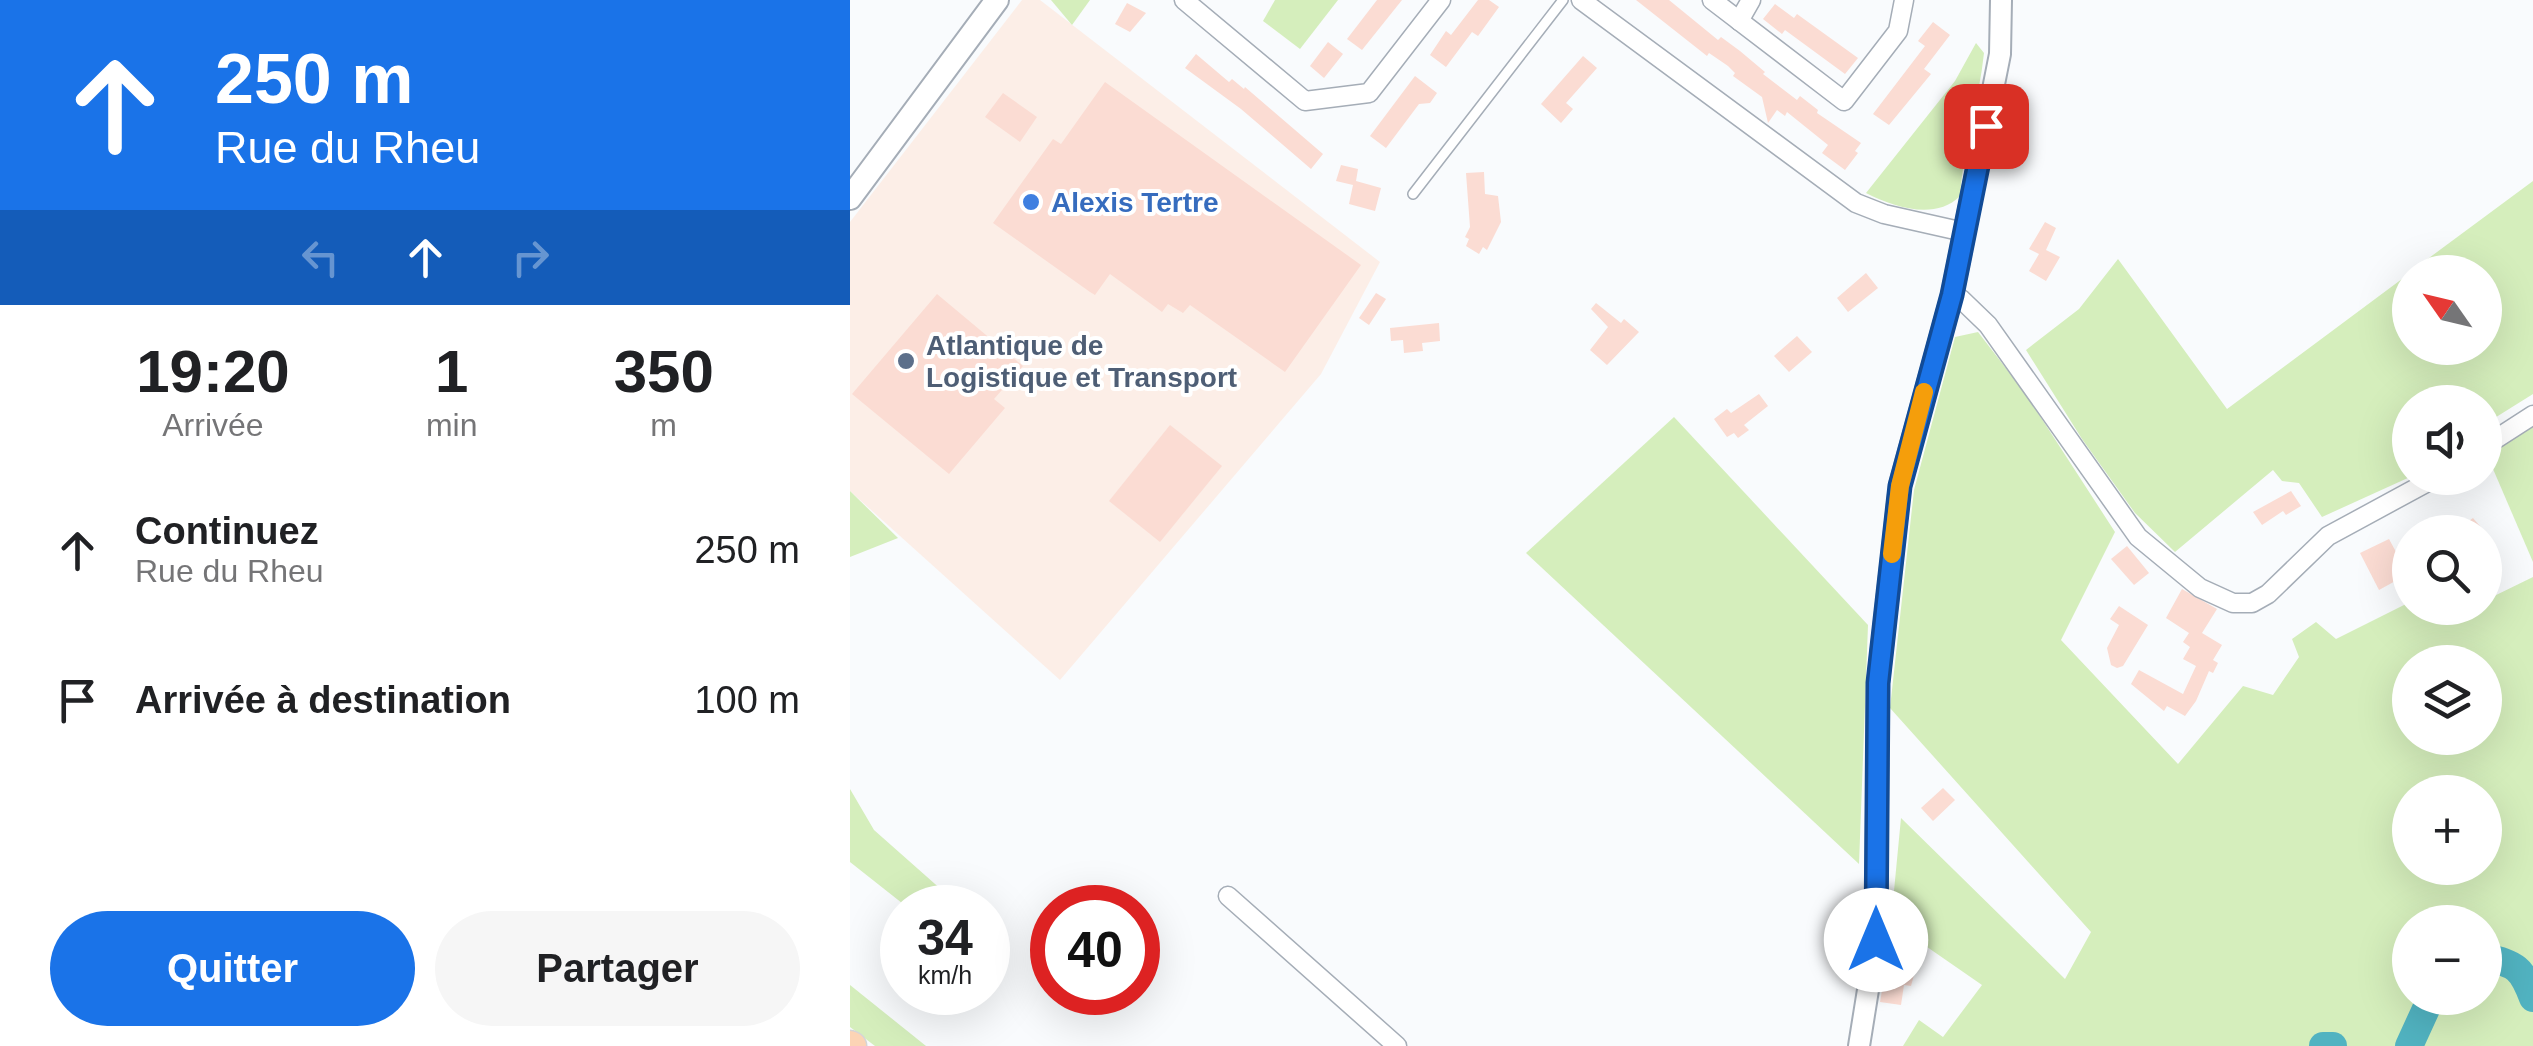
<!DOCTYPE html>
<html lang="fr">
<head>
<meta charset="utf-8">
<style>
	body { margin:0; font-family:Helvetica,sans-serif; background:#f6f6f6; color:#202124; height:100vh; display:flex; flex-direction:column; font-size:38px; white-space:nowrap }
	* { box-sizing:border-box; margin:0 }
	p { font-size:32px; color:#757577 }
	.icon { flex:none; width:55px; height:55px; fill:none; stroke:currentColor; stroke-width:2; stroke-linecap:round; stroke-linejoin:round }
	.map { position:relative; flex:1; overflow:hidden }
	.panel { display:flex; flex-direction:column; background:#fff; width:850px }
	.panel>* { flex:none }
	.hud { background:#1a73e8; color:#fff; overflow:hidden }
	.needle { width:65px; rotate:304deg }
	.buttons { position:absolute; left:1542px; top:255px; display:grid; gap:20px }
	.buttons a { display:grid; place-items:center; width:110px; height:110px; border-radius:50%; background:#fff; box-shadow:0 10px 40px #0002; font-size:50px }
	.speed { position:absolute; left:30px; top:885px; display:flex; gap:20px; font-size:50px; font-weight:700; text-align:center }
	.speed>* { display:grid; place-content:center; width:130px; height:130px; border-radius:50%; background:#fff; box-shadow:0 10px 40px #0002; line-height:1 }
	.speed small { font-size:25px; font-weight:400 }
	.speed .limit { border:15px solid #d22; background:#fff; color:#111 }
	.pin { position:absolute; display:grid; place-items:center; width:85px; height:85px; color:#fff; margin:-42px; border-radius:20px; box-shadow:0 5px 15px #0006 }
	.me { position:absolute; width:110px; margin:-55px; rotate:0deg; stroke-linejoin:round; filter:drop-shadow(0 0 8px #0008) }
	.turn { display:flex; align-items:center; gap:35px; height:210px; padding:0 50px; font-size:45px }
	.turn .icon { width:130px; height:130px; stroke-width:2.5 }
	.turn b { display:block; font-size:70px; line-height:85px }
	.lanes { display:flex; align-items:center; height:95px; padding:0 50px; background:#0003; justify-content:center; gap:50px; direction:ltr }
	.lanes .off { opacity:.35 }
	.eta { display:flex; justify-content:space-evenly; align-items:center; height:170px; text-align:center }
	.eta b { font-size:60px; font-weight:700; line-height:70px }
	.primary-button { display:flex; gap:20px; margin-top:auto; padding:20px 50px }
	.primary-button a { flex:1; height:115px; border-radius:60px; background:#1a73e8; color:#fff; font-size:40px; font-weight:700; line-height:115px; text-align:center }
	.primary-button a+a { background:#f6f6f6; color:#202124 }
	ul { padding:0; list-style:none }
	li { display:flex; align-items:center; gap:30px; height:150px; padding:0 50px }
	li div { flex:1 }
	li b { display:block; font-size:38px }
	li em { font-style:normal }
	main { display:flex; flex:1; min-height:0 }
	.map>svg:first-child { display:block }
</style>
</head>
<body>
<main>
<section class="panel">
<div class="hud">
<div class="turn"><svg class="icon" aria-label="ahead" viewBox="0 0 24 24"><path d="M12 20V5M6 11l6-6 6 6"/></svg><div><b>250 m</b>Rue du Rheu</div></div>
<div class="lanes"><svg class="icon off" aria-label="left" viewBox="0 0 24 24"><path d="M17 20v-9H6M10 6l-5 5 5 5"/></svg><svg class="icon" aria-label="ahead" viewBox="0 0 24 24"><path d="M12 20V5M6 11l6-6 6 6"/></svg><svg class="icon off" aria-label="right" viewBox="0 0 24 24"><path d="M7 20v-9h11M14 6l5 5-5 5"/></svg></div>
</div>
<div class="eta">
<div><b>19:20</b><p>Arrivée</p></div>
<div><b>1</b><p>min</p></div>
<div><b>350</b><p>m</p></div>
</div>
<ul>
<li><svg class="icon" aria-label="ahead" viewBox="0 0 24 24"><path d="M12 20V5M6 11l6-6 6 6"/></svg><div><b>Continuez</b><p>Rue du Rheu</p></div><em>250 m</em></li>
<li><svg class="icon" aria-label="arrive" viewBox="0 0 24 24"><path d="M6 21V4h12l-3 4 3 4H6"/></svg><div><b>Arrivée à destination</b></div><em>100 m</em></li>
</ul>
<div class="primary-button"><a>Quitter</a><a>Partager</a></div>
</section>
<div class="map">
<svg width="1683" height="1046" viewBox="0 0 1683 1046">
	<rect width="100%" height="100%" fill="#f9fbfd"/>
	<!-- industrial -->
	<polygon fill="#fceee7" points="172,0 190,0 530,262 471,374 210,680 0,491 0,222"/>
	<!-- green -->
	<g fill="#d5eebc" fill-rule="evenodd">
		<polygon points="201,0 240,0 222,25"/>
		<polygon points="425,0 488,0 450,49 413,21"/>
		<path d="M1126,43L1134,53C1129,101 1113,147 1110,196C1085,221 1044,207 1016,193L1105,81Z"/>
		<polygon points="1683,181 1683,394 1635,424 1635,402 1560,402 1560,477 1472,517 1449,483 1432,481 1423,470 1325,552 1285,513 1232,439 1176,350 1229,309 1268,259 1377,409 1560,273 1560,348 1635,348 1635,272 1560,272"/>
		<path d="M1128,332L1175,393L1265,532L1211,640L1328,764L1393,686L1423,695L1449,657L1442,639L1466,622L1486,639L1560,602V608H1635V597L1638,599L1683,577V1046H1053L1069,1020L1093,1037L1132,985L1041,922L1051,818L1215,979L1241,932L1040,708L1064,490L1105,337ZM1560,662H1635V738H1560ZM1560,792H1635V868H1560ZM1560,922H1635V998H1560Z"/>
		<polygon points="824,417 1018,625 1009,864 676,553"/>
		<polygon points="1683,426 1683,562 1637,455"/>
		<polygon points="0,491 48,538 0,557"/>
		<polygon points="0,789 24,830 111,907 57,907 0,862"/>
		<polygon points="0,985 76,1046 25,1046 0,1027"/>
	</g>
	<g fill="none" stroke-linecap="round" stroke-linejoin="round">
		<!-- river -->
		<g stroke="#51b3c1" stroke-width="28">
			<path d="M1635,957C1666,964 1672,968 1683,998"/>
			<polyline points="1473,1046 1483,1046"/>
			<polyline points="1559,1046 1581,998"/>
		</g>
	</g>
	<!-- building -->
	<g fill="#fbdcd3">
		<polygon points="527,0 552,0 512,50 497,39"/>
		<polygon points="628,0 639,0 649,7 628,36 622,32 596,67 580,55 596,31 601,35"/>
		<polygon points="786,0 819,0 868,40 871,37 890,51 915,72 913,74 947,100 950,96 968,110 967,113 1011,143 1005,151 1008,153 995,170 972,153 978,145 937,112 935,116 927,110 918,123 912,97 883,76 885,73 878,66 859,53 857,56"/>
		<polygon points="277,3 296,13 280,32 265,24"/>
		<polygon points="925,4 944,18 947,14 1008,58 995,74 935,30 932,34 913,19"/>
		<polygon points="1083,22 1100,35 1074,69 1081,74 1039,125 1023,114 1075,46 1068,41"/>
		<polygon points="478,42 493,54 474,78 460,66"/>
		<polygon points="346,54 379,82 382,79 394,89 395,87 473,154 461,169 391,109 335,68"/>
		<polygon points="733,56 747,68 716,103 723,109 711,123 691,104"/>
		<polygon points="565,76 587,93 580,103 569,104 536,148 520,136"/>
		<polygon points="255,82 511,265 435,372 340,305 333,313 318,304 312,312 260,274 245,295 240,292 143,223 203,139 211,144"/>
		<polygon points="153,93 187,117 170,142 135,117"/>
		<polygon points="491,165 508,169 506,181 531,188 525,211 499,204 503,185 486,181"/>
		<polygon points="634,172 635,194 648,196 651,222 637,250 633,247 629,254 616,246 619,239 615,237 620,227 616,173"/>
		<polygon points="1195,222 1206,228 1196,250 1210,257 1196,281 1179,271 1189,254 1179,249"/>
		<polygon points="1016,273 1028,288 998,312 987,298"/>
		<polygon points="526,293 536,299 519,325 509,318"/>
		<polygon points="87,294 173,366 144,399 155,408 99,474 2,394"/>
		<polygon points="746,303 771,323 774,319 789,332 757,365 740,350 758,327 741,309"/>
		<polygon points="589,323 590,341 572,343 573,351 554,353 553,340 541,341 540,328"/>
		<polygon points="947,336 962,352 939,372 924,356"/>
		<polygon points="909,394 918,406 894,425 899,430 888,438 884,433 877,437 864,419 877,409 881,413"/>
		<polygon points="320,425 372,466 310,542 259,501"/>
		<polygon points="1441,491 1451,506 1436,515 1433,511 1412,525 1403,512"/>
		<polygon points="1623,518 1635,532 1604,532"/>
		<polygon points="1539,539 1558,574 1529,590 1510,553"/>
		<polygon points="1277,546 1299,573 1284,585 1261,559"/>
		<polygon points="1332,589 1367,609 1352,633 1372,645 1363,660 1368,663 1363,673 1359,671 1346,701 1335,716 1317,706 1314,711 1281,684 1289,670 1333,694 1346,666 1333,659 1340,647 1333,642 1339,633 1316,618"/>
		<polygon points="1269,606 1298,625 1273,666 1267,668 1261,665 1257,648 1269,625 1260,619"/>
		<polygon points="1093,788 1105,800 1083,821 1071,808"/>
		<polygon points="1041,961 1057,963 1056,970 1064,975 1061,986 1054,985 1051,1005 1030,1002 1035,973 1039,974"/>
	</g>
	<g fill="none" stroke-linecap="round" stroke-linejoin="round">
		<defs>
			<polyline id="service" points="563,194 713,0"/>
			<g id="minor">
				<polyline points="334,0 455,101 519,93 591,0"/>
				<polyline points="731,0 1006,203 1034,214 1114,232"/>
				<polyline points="862,0 994,101 1048,31 1054,0"/>
				<polyline points="889,21 901,0"/>
				<polyline points="1102,295 1111,299 1138,325 1288,537 1350,588 1383,603 1402,603 1418,594 1478,536 1585,478"/>
				<polyline points="1635,446 1683,415"/>
				<polyline points="378,896 547,1046"/>
			</g>
			<polyline id="tertiary" points="1009,1046 1026,940 1028,683 1050,485 1102,295 1150,54 1151,0"/>
			<polyline id="secondary" points="0,198 147,0"/>
			<polyline id="primary" points="0,1045 2,1046"/>
		</defs>
		<!-- service casing -->
		<use href="#service" stroke="#a5adb7" stroke-width="12"/>
		<!-- minor casing -->
		<use href="#minor" stroke="#a5adb7" stroke-width="21"/>
		<!-- tertiary casing -->
		<use href="#tertiary" stroke="#a5adb7" stroke-width="24"/>
		<!-- secondary casing -->
		<use href="#secondary" stroke="#a5adb7" stroke-width="26"/>
		<!-- primary casing -->
		<use href="#primary" stroke="#d5d5d6" stroke-width="31"/>
		<!-- service -->
		<use href="#service" stroke="#fff" stroke-width="9"/>
		<!-- minor -->
		<use href="#minor" stroke="#fff" stroke-width="18"/>
		<!-- tertiary -->
		<use href="#tertiary" stroke="#fff" stroke-width="20"/>
		<!-- secondary -->
		<use href="#secondary" stroke="#fff" stroke-width="22"/>
		<!-- primary -->
		<use href="#primary" stroke="#fcd4b5" stroke-width="28"/>
	</g>
	<g fill="none" stroke-linecap="round" stroke-linejoin="round">
		<defs>
			<polyline id="route" points="1026,940 1028,683 1050,486 1102,295 1136,126"/>
		</defs>
		<!-- route casing -->
		<use href="#route" stroke="#114b97" stroke-width="25"/>
		<!-- route -->
		<use href="#route" stroke="#1a73e8" stroke-width="18"/>
		<!-- slow -->
		<polyline stroke="#f59e0b" stroke-width="18" points="1042,554 1050,486 1074,392"/>
	</g>
	<!-- markers -->
	<circle fill="#3f7fe0" stroke="#fff" stroke-width="4" cx="181" cy="202" r="10"/>
	<circle fill="#5c6f8a" stroke="#fff" stroke-width="4" cx="56" cy="361" r="10"/>
	<g text-anchor="middle" stroke-width="8" stroke-linejoin="round" paint-order="stroke">
		<!-- shop labels -->
		<g font-size="28" font-weight="bold" fill="#366cbe" stroke="#fff" text-anchor="start">
			<text x="201" y="212">Alexis Tertre</text>
		</g>
		<!-- service labels -->
		<g font-size="28" font-weight="bold" fill="#4e5e75" stroke="#fff" text-anchor="start">
			<text x="76" y="355">Atlantique de<tspan x="76" dy="32">Logistique et Transport</tspan></text>
		</g>
	</g>
</svg>
<div class="buttons">
<a><svg class="needle" viewBox="-14 -14 28 28"><path d="M0-13l5 13h-10z" fill="#e53935"/><path d="M0 13l5-13h-10z" fill="#757577"/></svg></a>
<a><svg class="icon" aria-label="sound" viewBox="0 0 24 24"><path d="M4 9h4l5-4v14l-5-4H4zM17 9q2 3 0 6"/></svg></a>
<a><svg class="icon" aria-label="search" viewBox="0 0 24 24"><circle cx="10" cy="10" r="6"/><path d="M15 15l6 6"/></svg></a>
<a><svg class="icon" aria-label="layers" viewBox="0 0 24 24"><path d="M12 4l9 5-9 5-9-5zM3 14l9 5 9-5"/></svg></a>
<a>+</a>
<a>−</a>
</div>
<div class="speed"><div>34<small>km/h</small></div><div class="limit">40</div></div>
<div class="pin" style="left:1136px;top:126px;background:#d93025"><svg class="icon" aria-label="arrive" viewBox="0 0 24 24"><path d="M6 21V4h12l-3 4 3 4H6"/></svg></div>
<svg class="me" style="left:1026px;top:940px" viewBox="-20 -20 40 40"><circle r="19" fill="#fff"/><path d="M0-13L10 11 0 6-10 11z" fill="#1a73e8"/></svg>
</div>
</main>
</body>
</html>
